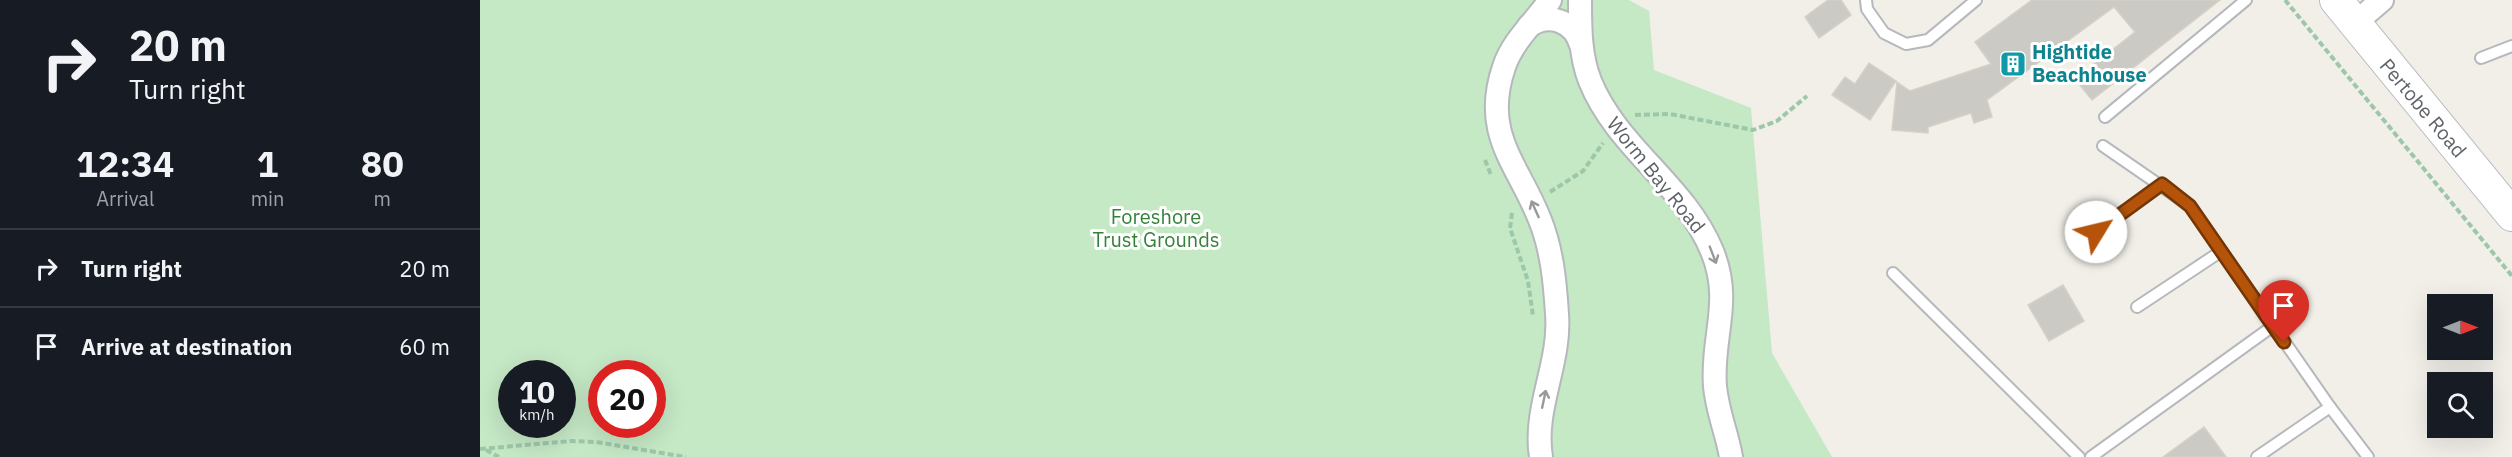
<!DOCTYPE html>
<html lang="en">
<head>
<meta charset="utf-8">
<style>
	body { margin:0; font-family:"IBM Plex Sans",sans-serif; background:#242831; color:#f1f3f6; height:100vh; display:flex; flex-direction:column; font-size:22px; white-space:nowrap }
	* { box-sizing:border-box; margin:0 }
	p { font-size:20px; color:#9ea1a6 }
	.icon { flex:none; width:33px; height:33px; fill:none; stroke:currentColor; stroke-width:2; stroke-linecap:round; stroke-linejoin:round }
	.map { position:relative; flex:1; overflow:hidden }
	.details { display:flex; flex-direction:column; background:#171b24; width:480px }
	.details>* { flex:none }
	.guide { background:#171b24; color:#f1f3f6; overflow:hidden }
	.needle { width:39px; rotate:90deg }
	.controls { position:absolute; left:1947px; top:294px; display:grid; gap:12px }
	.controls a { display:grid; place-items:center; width:66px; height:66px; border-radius:0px; background:#171b24; box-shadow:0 6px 24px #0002; font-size:30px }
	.speed { position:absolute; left:18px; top:360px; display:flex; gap:12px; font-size:30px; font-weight:700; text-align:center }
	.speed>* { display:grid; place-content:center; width:78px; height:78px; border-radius:50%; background:#171b24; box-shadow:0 6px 24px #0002; line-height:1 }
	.speed small { font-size:15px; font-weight:400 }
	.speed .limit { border:9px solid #d22; background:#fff; color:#111 }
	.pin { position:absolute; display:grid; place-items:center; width:51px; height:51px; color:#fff; margin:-62px -26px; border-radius:50% 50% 50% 0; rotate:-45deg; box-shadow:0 0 6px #0007 }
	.pin .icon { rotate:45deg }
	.me { position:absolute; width:66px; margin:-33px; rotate:54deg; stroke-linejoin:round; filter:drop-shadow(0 0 4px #0008) }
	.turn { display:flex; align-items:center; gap:21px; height:126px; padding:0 30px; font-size:27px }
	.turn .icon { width:78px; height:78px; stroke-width:2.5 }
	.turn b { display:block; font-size:42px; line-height:51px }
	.eta { display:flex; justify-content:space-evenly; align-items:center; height:102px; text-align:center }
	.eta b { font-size:36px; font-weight:700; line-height:42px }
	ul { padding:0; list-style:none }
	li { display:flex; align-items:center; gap:18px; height:78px; padding:0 30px; border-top:2px solid #363941 }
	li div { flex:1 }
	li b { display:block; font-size:22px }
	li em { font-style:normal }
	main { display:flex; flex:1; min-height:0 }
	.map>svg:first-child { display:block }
</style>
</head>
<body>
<main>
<section class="details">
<div class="guide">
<div class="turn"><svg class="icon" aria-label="right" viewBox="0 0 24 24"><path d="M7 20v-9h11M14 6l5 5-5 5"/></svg><div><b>20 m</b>Turn right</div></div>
</div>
<div class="eta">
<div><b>12:34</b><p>Arrival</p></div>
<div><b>1</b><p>min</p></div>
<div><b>80</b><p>m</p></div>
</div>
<ul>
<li><svg class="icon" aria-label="right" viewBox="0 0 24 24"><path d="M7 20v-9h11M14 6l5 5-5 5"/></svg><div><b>Turn right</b></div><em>20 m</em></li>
<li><svg class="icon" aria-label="arrive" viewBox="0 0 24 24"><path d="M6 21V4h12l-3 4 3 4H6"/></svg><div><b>Arrive at destination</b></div><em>60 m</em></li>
</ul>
</section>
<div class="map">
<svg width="2032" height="457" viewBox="0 0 2032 457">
	<rect width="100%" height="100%" fill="#f1efe8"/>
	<!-- green -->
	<path fill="#c5e8c5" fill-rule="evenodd" d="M0,0H1149L1169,11L1174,70L1271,108L1292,353L1352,457H0ZM32,374H82V424H32ZM122,374H172V424H122Z"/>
	<!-- building -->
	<g fill="#cccac5" stroke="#d6d1c6" stroke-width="1.5">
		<polygon points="1348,0 1361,0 1371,15 1339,38 1325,17"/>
		<polygon points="1552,0 1740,0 1612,100 1595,79 1655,32 1634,7 1507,100 1512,117 1494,123 1491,113 1448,127 1448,133 1412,130 1417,82 1430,91 1511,64 1495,42"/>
		<polygon points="1389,63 1416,81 1390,120 1352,95 1365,77 1375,84"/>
		<polygon points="1583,285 1604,321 1569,341 1548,305"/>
		<polygon points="1724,427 1746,457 1683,457"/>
	</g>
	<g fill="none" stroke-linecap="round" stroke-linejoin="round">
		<defs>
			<g id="lane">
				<polyline points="1386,0 1387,9 1404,33 1426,44 1448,40 1496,0"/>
				<polyline points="2001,58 2032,46"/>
				<polyline points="1625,117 1766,0"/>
				<polyline points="1623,146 1710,206 1850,407 1888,457"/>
				<polyline points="1616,232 1682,184"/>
				<polyline points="1413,273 1599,457"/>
				<polyline points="1657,307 1740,252"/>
				<polyline points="1611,457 1793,326"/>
				<polyline points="1777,457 1850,407"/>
			</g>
			<g id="street">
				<path d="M1100,0C1100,27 1100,56 1110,81C1137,148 1205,185 1232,251C1253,302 1231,337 1235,386C1237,411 1247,433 1251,457"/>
				<polyline points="1874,24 1902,0"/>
				<path d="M1049,26C1069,12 1094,21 1101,45"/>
				<path d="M1061,457C1053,408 1081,363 1077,314C1075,282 1072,250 1060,220C1038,164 1001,134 1024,67C1033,40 1055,22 1070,0"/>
			</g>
			<polyline id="secondary" points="1856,0 2032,215"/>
		</defs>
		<!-- lane casing -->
		<use href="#lane" stroke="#b5b8bc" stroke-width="14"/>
		<!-- street casing -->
		<use href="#street" stroke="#b5b8bc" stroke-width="26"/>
		<!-- secondary casing -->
		<use href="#secondary" stroke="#b6babf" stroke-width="34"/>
		<!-- path -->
		<g stroke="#9cc7a9" stroke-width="4" stroke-dasharray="6 3" stroke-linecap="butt">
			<polyline points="1805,0 2032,276"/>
			<polyline points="1155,115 1190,114 1273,130 1297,121 1327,96"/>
			<polyline points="1005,160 1011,175"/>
			<polyline points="1070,192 1103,171 1123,143"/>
			<polyline points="1032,213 1030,228 1048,281 1053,316"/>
			<polyline points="0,449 91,441 116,442 206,457"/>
			<polyline points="6,450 19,457"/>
		</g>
		<!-- lane -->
		<use href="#lane" stroke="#fff" stroke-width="10"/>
		<!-- street -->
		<use href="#street" stroke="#fff" stroke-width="22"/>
		<!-- secondary -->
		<use href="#secondary" stroke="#fff" stroke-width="32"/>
	</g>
	<!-- one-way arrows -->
	<defs><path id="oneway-shaft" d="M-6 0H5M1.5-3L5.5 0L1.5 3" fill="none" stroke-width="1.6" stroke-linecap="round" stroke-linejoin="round" transform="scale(1.5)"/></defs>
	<g stroke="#979a9d">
		<use href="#oneway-shaft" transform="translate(1055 209) rotate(-114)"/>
		<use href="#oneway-shaft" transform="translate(1233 255) rotate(69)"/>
		<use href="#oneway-shaft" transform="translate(1064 399) rotate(-78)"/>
	</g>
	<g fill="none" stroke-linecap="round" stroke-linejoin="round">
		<defs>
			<polyline id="route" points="1616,232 1682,184 1710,206 1804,342"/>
		</defs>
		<!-- route casing -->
		<use href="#route" stroke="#753606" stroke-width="15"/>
		<!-- route -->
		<use href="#route" stroke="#b45309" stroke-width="10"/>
	</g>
	<!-- icons -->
	<defs>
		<symbol id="building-square" viewBox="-11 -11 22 22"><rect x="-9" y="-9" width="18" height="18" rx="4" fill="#0f9aa8" stroke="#fff"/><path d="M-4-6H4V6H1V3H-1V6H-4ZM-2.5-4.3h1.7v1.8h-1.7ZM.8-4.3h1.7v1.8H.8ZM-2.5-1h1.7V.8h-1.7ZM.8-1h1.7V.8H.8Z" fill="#fff"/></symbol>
	</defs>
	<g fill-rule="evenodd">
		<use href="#building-square" x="1518" y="49" width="30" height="30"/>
	</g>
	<g text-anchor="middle" stroke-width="6" stroke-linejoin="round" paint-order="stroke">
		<!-- culture labels -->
		<g font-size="20" font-weight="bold" fill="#0d838f" stroke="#fff" text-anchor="start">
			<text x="1552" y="59">Hightide<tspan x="1552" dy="23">Beachhouse</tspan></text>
		</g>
		<!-- street labels -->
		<g font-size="20" fill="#5f6368" stroke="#fff">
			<text transform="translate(1943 108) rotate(50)" y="7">Pertobe Road</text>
			<text transform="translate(1176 175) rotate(51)" y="7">Worm Bay Road</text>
		</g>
		<!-- park labels -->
		<g font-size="20" fill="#348238" stroke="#fff">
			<text x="676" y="224">Foreshore<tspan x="676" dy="23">Trust Grounds</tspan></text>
		</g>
	</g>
</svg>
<div class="controls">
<a><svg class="needle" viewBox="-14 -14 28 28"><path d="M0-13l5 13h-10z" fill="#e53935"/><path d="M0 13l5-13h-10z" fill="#9ea1a6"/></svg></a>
<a><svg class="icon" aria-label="search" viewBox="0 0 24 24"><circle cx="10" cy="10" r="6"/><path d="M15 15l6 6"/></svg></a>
</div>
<div class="speed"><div>10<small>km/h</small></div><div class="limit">20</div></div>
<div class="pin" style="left:1804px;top:342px;background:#d93025"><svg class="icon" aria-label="arrive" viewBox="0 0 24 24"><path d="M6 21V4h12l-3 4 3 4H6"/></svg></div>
<svg class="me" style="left:1616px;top:232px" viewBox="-20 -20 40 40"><circle r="19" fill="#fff"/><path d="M0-13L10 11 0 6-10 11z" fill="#b45309"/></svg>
</div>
</main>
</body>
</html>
